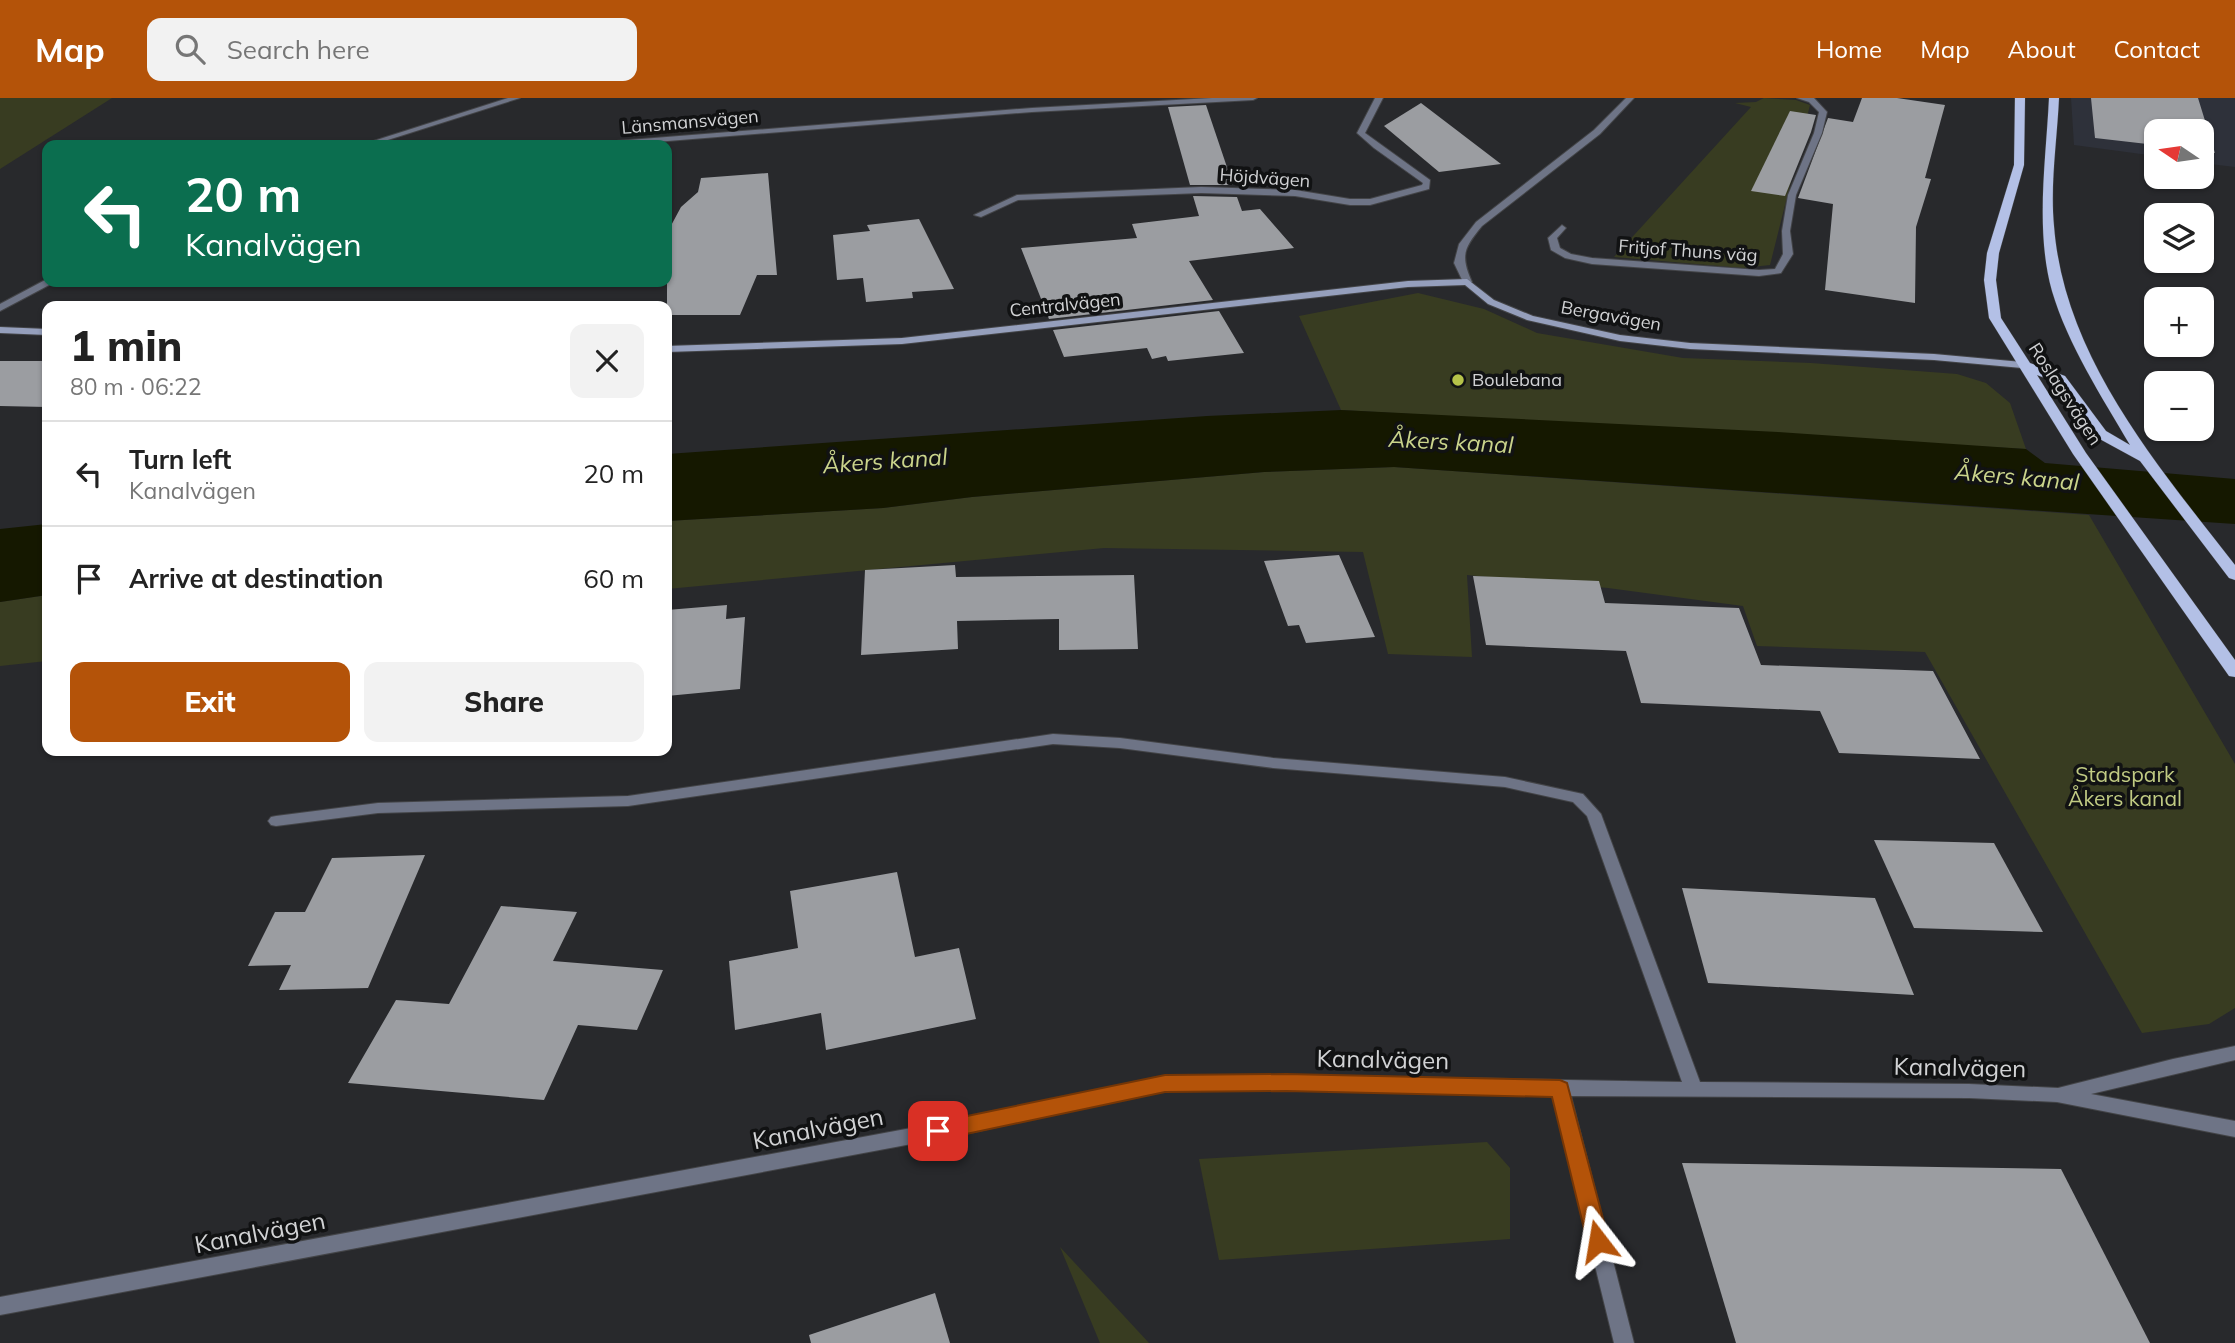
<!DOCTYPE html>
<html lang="en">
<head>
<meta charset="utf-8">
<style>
	body { margin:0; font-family:Mulish,sans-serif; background:#f2f2f2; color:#222; height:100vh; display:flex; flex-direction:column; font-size:26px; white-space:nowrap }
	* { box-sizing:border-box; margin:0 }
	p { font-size:23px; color:#767676 }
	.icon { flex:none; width:38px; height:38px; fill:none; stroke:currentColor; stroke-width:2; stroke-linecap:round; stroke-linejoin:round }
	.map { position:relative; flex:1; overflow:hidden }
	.details { position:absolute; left:42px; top:203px; width:630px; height:455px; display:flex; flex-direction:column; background:#fff; border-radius:14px; box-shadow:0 2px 5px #0004 }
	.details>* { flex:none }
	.banner { position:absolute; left:42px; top:42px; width:630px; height:147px; border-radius:14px; box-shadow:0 2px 5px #0004; background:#0b6e4f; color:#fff; overflow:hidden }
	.needle { width:46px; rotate:283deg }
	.buttons { position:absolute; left:2144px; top:21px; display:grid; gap:14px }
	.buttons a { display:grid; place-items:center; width:70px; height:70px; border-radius:14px; background:#fff; box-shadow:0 2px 5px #0004; font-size:35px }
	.pin { position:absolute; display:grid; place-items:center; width:60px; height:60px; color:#fff; margin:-30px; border-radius:14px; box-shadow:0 4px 10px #0006 }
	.me { position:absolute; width:77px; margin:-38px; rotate:346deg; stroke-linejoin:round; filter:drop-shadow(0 0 5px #0008) }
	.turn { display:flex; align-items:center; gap:24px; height:147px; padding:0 28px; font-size:32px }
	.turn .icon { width:91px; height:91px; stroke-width:2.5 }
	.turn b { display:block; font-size:49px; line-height:60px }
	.round { display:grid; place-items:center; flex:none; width:74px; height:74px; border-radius:14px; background:#f2f2f2 }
	.summary { display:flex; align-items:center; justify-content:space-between; height:119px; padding:0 28px }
	h1 { font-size:42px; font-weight:800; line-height:52px }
	.cta { display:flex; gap:14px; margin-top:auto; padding:14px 28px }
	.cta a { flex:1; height:80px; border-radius:14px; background:#b45309; color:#fff; font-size:28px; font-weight:800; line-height:80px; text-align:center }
	.cta a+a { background:#f2f2f2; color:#222 }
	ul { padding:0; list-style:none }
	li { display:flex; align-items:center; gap:21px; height:105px; padding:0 28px; border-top:2px solid #e0e0e0 }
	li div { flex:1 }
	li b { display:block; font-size:26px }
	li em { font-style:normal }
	header { display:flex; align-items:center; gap:42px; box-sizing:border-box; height:98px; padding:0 35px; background:#b45309; color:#fff }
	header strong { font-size:33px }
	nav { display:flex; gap:38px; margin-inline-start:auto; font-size:24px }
	.search { width:490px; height:63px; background:#f2f2f2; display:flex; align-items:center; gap:18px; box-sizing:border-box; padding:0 24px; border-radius:14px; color:#767676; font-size:26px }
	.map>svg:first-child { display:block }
</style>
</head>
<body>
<header>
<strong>Map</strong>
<div class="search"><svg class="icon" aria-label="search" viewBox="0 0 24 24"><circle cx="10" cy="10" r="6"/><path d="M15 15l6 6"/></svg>Search here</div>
<nav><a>Home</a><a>Map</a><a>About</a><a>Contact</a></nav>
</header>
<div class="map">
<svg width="2235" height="1245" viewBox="0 0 2235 1245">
	<rect width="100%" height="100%" fill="#28292c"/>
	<!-- built -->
	<polygon fill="#2e313a" points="2071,0 2235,0 2235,69 2202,65 2202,33 2156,33 2156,58 2074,47"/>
	<!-- green -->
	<g fill="#383c21">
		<polygon points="0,0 112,0 0,71"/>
		<polygon points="1764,0 1796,2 1810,7 1770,167 1743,170 1614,159 1751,9 1735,5 1756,4"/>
		<polygon points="1418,195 1484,211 1537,235 1683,260 1811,265 1957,276 1986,285 2010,305 2026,351 1341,312 1299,218"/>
		<polygon points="1394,369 2089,417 2235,666 2235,910 2209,926 2142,935 1925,554 1757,548 1743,508 1608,490 1467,477 1472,559 1388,556 1363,454 1104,450 667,491 667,423 883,410 972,399 1264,374"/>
		<polygon points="47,497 47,563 0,568 0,504"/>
		<polygon points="1487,1044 1510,1070 1510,1141 1219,1162 1199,1061"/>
		<polygon points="1060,1149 1149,1245 1100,1245"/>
	</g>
	<!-- water -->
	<g fill="#151800">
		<polygon points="1341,312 1778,334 2026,351 2045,365 2235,381 2235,426 1394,369 1264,374 972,399 883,410 667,423 667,356 1207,318"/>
		<polygon points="47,426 47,497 0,504 0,431"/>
	</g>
	<!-- building -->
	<g fill="#9b9da1">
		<polygon points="1862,0 1897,0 1945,7 1925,80 1931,81 1916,129 1915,205 1825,192 1833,106 1798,100 1828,20 1853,24"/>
		<polygon points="2091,0 2198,0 2215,55 2202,53 2202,33 2156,33 2156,47 2095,40"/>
		<polygon points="1421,5 1501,66 1439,74 1384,28"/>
		<polygon points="1206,7 1233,87 1190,87 1168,9"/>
		<polygon points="1790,13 1816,17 1811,34 1785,98 1751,93"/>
		<polygon points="768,75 777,177 757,177 740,217 667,217 667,135 681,109 698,94 701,80"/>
		<polygon points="1193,98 1237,99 1242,113 1260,111 1294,150 1189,163 1213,202 1049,221 1021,150 1137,140 1132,126 1199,118"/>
		<polygon points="919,121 954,191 912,194 913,200 866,204 863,180 837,182 833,137 870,133 867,127"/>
		<polygon points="1219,213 1244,255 1168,263 1166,258 1152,261 1147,250 1064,259 1053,232"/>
		<polygon points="0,263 47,263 47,309 0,308"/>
		<polygon points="1339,457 1375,539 1306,545 1299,527 1288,528 1264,463"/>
		<polygon points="955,467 956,479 1134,477 1138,551 1059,552 1059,521 957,523 958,551 861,557 865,472"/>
		<polygon points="1473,478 1599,483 1605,505 1739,510 1761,567 1933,573 1980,661 1839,655 1820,613 1641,605 1626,553 1486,547"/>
		<polygon points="727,507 726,521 745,519 740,591 667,598 667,512"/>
		<polygon points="1874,742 1994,745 2043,834 1914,830"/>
		<polygon points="425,757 368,890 279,892 291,867 248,868 275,814 305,814 332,760"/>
		<polygon points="897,774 915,859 959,850 976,921 826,952 821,915 735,932 729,863 798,850 790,793"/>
		<polygon points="1682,790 1875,800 1914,897 1708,885"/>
		<polygon points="501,808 577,814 553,863 663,872 637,932 578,927 544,1002 348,985 396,902 449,906"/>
		<polygon points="1682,1065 2061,1071 2150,1245 1736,1245"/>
		<polygon points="935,1195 950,1245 811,1245 809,1237"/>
	</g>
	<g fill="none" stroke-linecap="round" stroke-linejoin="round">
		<defs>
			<g id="street">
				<polygon points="508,0 520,0 372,47 361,47"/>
				<polygon points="1212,0 1257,0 1253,2 1032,14 618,47 587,47 591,45 1032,10"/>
				<polygon points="1375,0 1383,0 1365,35 1430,82 1429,91 1370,107 1350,107 1295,98 1201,95 1018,102 981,119 974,117 1017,97 1201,89 1295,92 1350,101 1370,101 1422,87 1423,85 1374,50 1357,35"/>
				<path d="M1626,0H1634L1600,36L1482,128C1464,150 1460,157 1472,184L1464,186L1454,165L1459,146L1476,124L1594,32Z"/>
				<polygon points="1797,0 1814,0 1827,14 1822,35 1796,97 1790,133 1793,156 1781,175 1759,178 1592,166 1565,160 1551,152 1548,140 1562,127 1566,130 1557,140 1560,150 1571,156 1592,160 1759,172 1775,171 1783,156 1782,133 1788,97 1814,35 1819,14 1809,4"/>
				<polygon points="47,181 47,184 53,184 51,186 0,213 0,206"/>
				<polygon points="1053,636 1120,640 1273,660 1505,679 1583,696 1601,716 1700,984 1969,986 2058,990 2173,961 2235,948 2235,962 2091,996 2235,1023 2235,1039 2057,1004 1969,1000 1571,998 1634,1245 1614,1245 1553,997 1286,991 1165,992 965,1036 0,1217 0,1199 965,1020 1165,978 1286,977 1682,984 1587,718 1573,704 1505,689 1273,670 1120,650 1053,646 628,708 378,715 276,728 271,727 268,723 271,719 276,718 378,705 628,698"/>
			</g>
			<g id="secondary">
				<polygon points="1467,181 1494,202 1533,218 1620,237 1690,245 1934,256 2022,264 2027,267 2022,270 1934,262 1690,251 1620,243 1527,222 1488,206 1465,187 1408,189 902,246 667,254 667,248 902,240 1408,183"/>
				<polygon points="0,229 47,231 47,237 0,235"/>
			</g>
			<path id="primary" d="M2015,0H2025L2024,67L1999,155L1996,182L2001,220L2030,265L2065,278L2106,333L2130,347C2102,299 2068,247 2052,193C2035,132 2046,63 2049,0H2059C2057,42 2050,87 2054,128C2064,259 2158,368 2235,467V482L2229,480L2140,363L2096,339L2055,284L2037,277L2086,355L2235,562V579L2229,578L2073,356L1989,220L1984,182L1987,155L2014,67Z"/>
		</defs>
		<!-- street casing -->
		<use href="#street" stroke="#434447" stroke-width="2"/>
		<!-- secondary casing -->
		<use href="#secondary" stroke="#434447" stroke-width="2"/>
		<!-- primary casing -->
		<use href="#primary" stroke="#434447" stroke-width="1"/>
		<!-- street -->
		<use href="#street" fill="#6e7486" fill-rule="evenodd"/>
		<!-- secondary -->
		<use href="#secondary" fill="#959fbc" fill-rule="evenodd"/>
		<!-- primary -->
		<use href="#primary" fill="#b3c0e6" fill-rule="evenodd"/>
	</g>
	<!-- route -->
	<polygon fill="#b45309" stroke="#753606" stroke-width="2" points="1286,976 1560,982 1567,985 1609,1143 1606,1150 1598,1153 1590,1150 1587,1143 1552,999 1286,993 1165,994 938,1042 931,1039 928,1033 931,1027 938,1024 1165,977"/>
	<!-- markers -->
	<circle fill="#b5c249" stroke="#111213" stroke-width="2.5" cx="1458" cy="282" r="7"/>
	<g text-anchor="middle" stroke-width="7" stroke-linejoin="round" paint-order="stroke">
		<!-- far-street labels -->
		<g font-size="18" fill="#d1d2d4" stroke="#111213">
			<text transform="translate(690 24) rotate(-5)" y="6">Länsmansvägen</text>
			<text transform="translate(1265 80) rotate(4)" y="6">Höjdvägen</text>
			<text transform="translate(1688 153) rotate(4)" y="6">Fritjof Thuns väg</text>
			<text transform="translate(1065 207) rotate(-6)" y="6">Centralvägen</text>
			<text transform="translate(1611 218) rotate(10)" y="6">Bergavägen</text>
			<text transform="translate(2065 296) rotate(57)" y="6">Roslagsvägen</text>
		</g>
		<!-- far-poi labels -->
		<g font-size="18" fill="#d1d2d4" stroke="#111213" text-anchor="start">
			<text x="1472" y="288">Boulebana</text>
		</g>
		<!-- park labels -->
		<g font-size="21" fill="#c1cb83" stroke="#111213">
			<text x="2125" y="684">Stadspark<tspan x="2125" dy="24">Åkers kanal</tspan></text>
		</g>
		<!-- water labels -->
		<g font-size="23" font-style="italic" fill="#cad48b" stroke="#111213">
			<text transform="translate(1451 344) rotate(3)" y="8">Åkers kanal</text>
			<text transform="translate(885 363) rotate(-4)" y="8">Åkers kanal</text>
			<text transform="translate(2017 379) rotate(5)" y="8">Åkers kanal</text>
		</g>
		<!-- near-street labels -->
		<g font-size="24" fill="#d1d2d4" stroke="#111213">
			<text transform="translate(1383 962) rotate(1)" y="8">Kanalvägen</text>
			<text transform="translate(1960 970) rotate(1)" y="8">Kanalvägen</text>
			<text transform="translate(818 1031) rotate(-11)" y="8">Kanalvägen</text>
			<text transform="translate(260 1135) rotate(-11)" y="8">Kanalvägen</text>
		</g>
	</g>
</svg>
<div class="buttons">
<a><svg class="needle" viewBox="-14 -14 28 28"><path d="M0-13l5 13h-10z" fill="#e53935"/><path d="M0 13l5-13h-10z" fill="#767676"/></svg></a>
<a><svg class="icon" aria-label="layers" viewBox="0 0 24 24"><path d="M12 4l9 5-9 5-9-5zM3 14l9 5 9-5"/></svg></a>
<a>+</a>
<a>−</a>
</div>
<div class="pin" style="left:938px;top:1033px;background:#d93025"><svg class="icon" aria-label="arrive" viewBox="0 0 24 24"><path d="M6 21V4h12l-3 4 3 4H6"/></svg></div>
<svg class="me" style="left:1598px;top:1143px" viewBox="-20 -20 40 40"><path d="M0-17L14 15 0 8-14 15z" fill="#b45309" stroke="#fff" stroke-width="4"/></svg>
<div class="banner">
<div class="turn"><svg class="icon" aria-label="left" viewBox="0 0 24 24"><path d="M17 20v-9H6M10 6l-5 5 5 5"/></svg><div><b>20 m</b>Kanalvägen</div></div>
</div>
<section class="details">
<div class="summary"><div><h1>1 min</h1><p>80 m · 06:22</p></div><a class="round"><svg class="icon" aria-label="close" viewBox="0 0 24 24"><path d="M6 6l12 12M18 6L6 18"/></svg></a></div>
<ul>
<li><svg class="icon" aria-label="left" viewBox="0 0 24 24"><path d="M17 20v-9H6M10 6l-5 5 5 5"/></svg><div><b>Turn left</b><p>Kanalvägen</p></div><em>20 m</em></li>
<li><svg class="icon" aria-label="arrive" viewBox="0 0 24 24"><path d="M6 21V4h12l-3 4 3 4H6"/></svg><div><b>Arrive at destination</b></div><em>60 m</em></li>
</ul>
<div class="cta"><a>Exit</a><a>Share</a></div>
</section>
</div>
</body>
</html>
